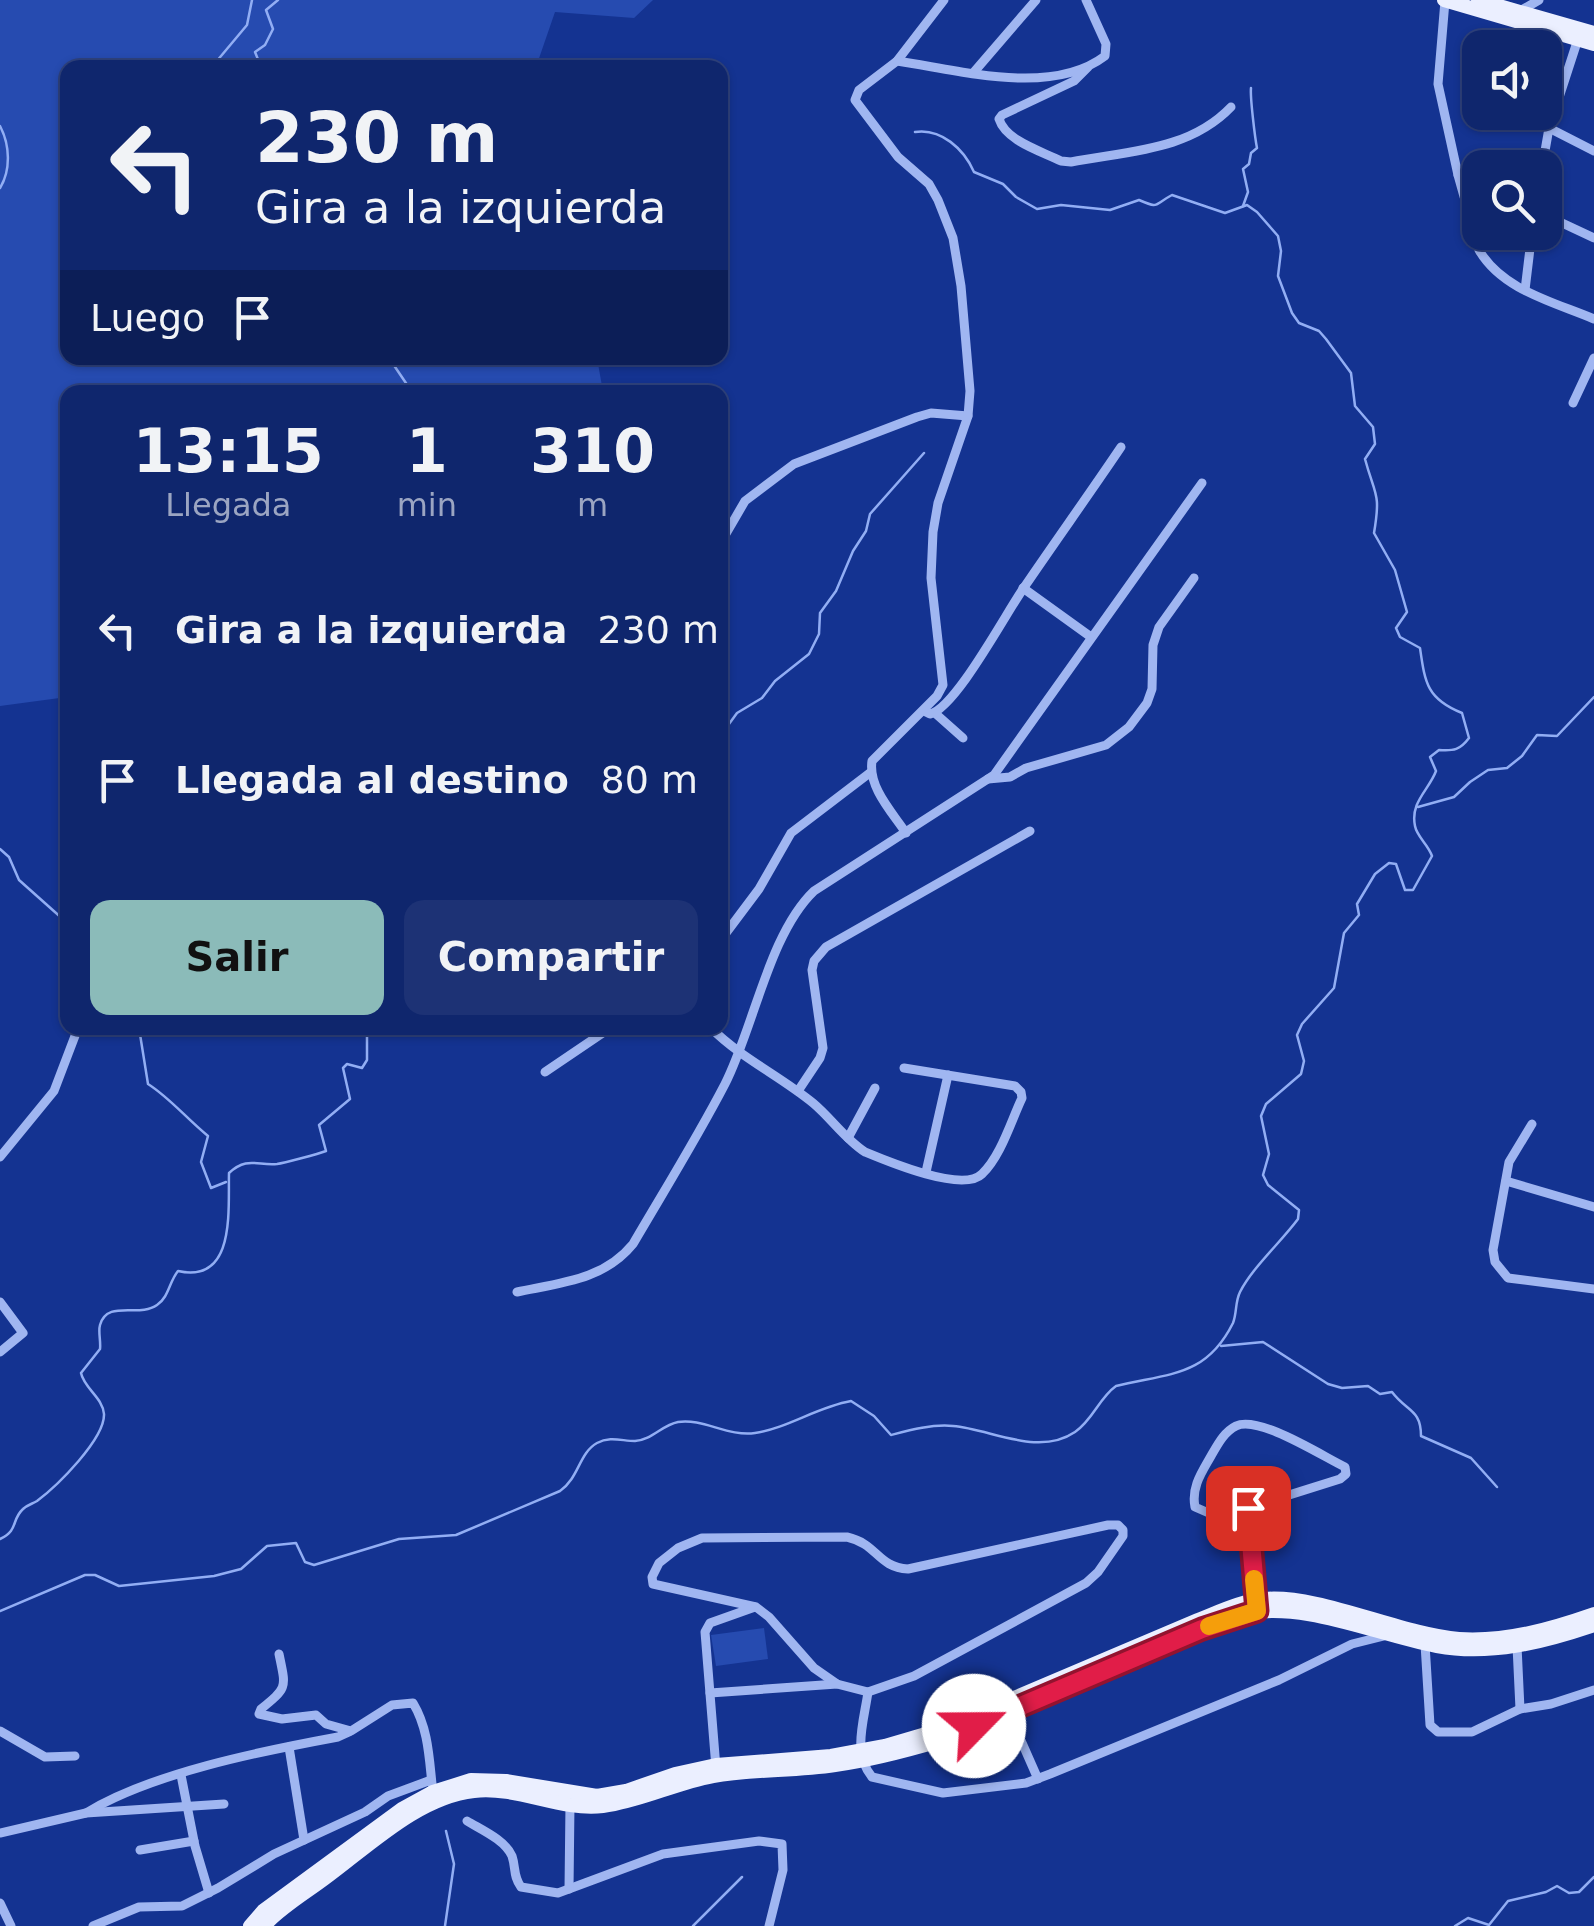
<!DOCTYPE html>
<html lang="es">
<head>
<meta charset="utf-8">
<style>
	body { margin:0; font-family:"DejaVu Sans",sans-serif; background:#1d3275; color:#f1f3f6; height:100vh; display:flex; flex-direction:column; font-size:38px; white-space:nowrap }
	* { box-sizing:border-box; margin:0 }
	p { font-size:32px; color:#9ba5c2 }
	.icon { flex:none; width:55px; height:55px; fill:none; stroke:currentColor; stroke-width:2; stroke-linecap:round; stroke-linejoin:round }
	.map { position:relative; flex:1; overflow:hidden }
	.panel { position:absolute; left:60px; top:385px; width:668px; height:650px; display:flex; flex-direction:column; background:#0f266d; border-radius:20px; box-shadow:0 2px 8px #0004,0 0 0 2px #2f4380 }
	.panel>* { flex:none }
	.banner { position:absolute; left:60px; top:60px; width:668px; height:305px; border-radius:20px; box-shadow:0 2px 8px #0004,0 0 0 2px #2f4380; background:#0f266d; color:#f1f3f6; overflow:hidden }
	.fabs { position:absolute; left:1462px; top:30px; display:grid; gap:20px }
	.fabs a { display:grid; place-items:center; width:100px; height:100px; border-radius:20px; background:#0f266d; box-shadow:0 2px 8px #0004,0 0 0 2px #2f4380; font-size:50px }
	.pin { position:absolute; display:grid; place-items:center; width:85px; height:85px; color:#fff; margin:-42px; border-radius:20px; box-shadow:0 5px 15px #0006 }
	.me { position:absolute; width:110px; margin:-55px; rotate:67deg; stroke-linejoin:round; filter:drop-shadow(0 0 8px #0008) }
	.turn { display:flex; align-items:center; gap:35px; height:210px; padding:0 30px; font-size:45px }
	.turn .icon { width:130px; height:130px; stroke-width:2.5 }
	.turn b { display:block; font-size:70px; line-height:85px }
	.then { display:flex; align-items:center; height:95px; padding:0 30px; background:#0003; gap:20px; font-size:38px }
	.eta { display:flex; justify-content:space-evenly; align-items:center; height:170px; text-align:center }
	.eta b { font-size:60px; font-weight:700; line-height:70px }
	.action { display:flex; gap:20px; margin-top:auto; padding:20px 30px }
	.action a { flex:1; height:115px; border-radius:20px; background:#8bbbb9; color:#111; font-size:40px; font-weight:700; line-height:115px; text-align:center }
	.action a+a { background:#1d3275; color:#f1f3f6 }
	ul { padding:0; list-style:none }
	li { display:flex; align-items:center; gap:30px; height:150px; padding:0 30px }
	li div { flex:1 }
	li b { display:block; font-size:38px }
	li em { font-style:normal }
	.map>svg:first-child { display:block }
</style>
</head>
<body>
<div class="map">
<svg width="1594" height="1926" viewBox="0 0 1594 1926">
	<rect width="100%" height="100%" fill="#143391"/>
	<!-- green -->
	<g fill="#264bb0">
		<polygon points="0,0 653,0 634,18 555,12 536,67 68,68 68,358 597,358 602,386 568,392 68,392 67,697 0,706"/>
		<polygon points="764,1628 768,1659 716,1666 711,1635"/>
	</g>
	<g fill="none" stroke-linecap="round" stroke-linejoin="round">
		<!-- stream -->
		<g stroke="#92aef4" stroke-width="2.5">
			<polyline points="211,68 247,25 252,0"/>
			<polyline points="253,68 259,62 255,52 265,45 273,29 266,10 278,0"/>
			<path d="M0,126C10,145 11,170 0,188"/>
			<path d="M1243,206L1248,192L1243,169L1249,164L1251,153L1257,148C1255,138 1250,97 1251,88"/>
			<polyline points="389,358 412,392"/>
			<polyline points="720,727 729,724 737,713 762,698 775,681 809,654 819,634 820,613 836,591 853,551 866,531 870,514 924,453"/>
			<polyline points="1418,807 1454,797 1470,782 1488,770 1507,768 1522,756 1537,735 1557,736 1594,697"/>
			<polyline points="0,849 9,857 19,880 65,921"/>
			<path d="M139,1028L148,1084C170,1098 187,1119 208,1136L201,1162L211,1188L226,1182"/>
			<path d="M1221,1346L1263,1342L1328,1384L1342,1388L1368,1386L1380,1394L1392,1392C1407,1412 1421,1409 1421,1436L1471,1458L1497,1487"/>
			<path d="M0,1539C19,1530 11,1520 23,1509C27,1505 32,1504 37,1501C57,1486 105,1439 104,1414C103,1398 84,1388 81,1373L100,1349C101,1341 98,1332 100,1325C107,1299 139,1318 157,1305C169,1297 169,1282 178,1271C236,1284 228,1210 229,1173C247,1156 258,1166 277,1164C284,1163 318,1154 326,1151L319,1125L350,1099L343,1068L347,1064L362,1068L367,1060V1028"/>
			<path d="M0,1611L85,1575H95L119,1586L214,1576L241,1569L267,1546L296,1543L305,1562L314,1565L399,1539L456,1535L560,1491C579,1478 579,1453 597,1443C610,1436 622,1441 635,1441C652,1440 662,1425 678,1422C703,1418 728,1437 755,1433C788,1428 817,1407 851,1401L874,1416L891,1435C910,1430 932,1424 953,1426C991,1429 1038,1457 1075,1432C1093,1420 1099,1398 1116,1386C1170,1373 1206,1377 1233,1323C1237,1313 1235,1302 1240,1292C1252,1268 1281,1242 1298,1219L1299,1210L1268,1185L1263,1175L1269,1154L1261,1116L1266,1104L1301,1074L1304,1061L1297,1035L1302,1024L1334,988L1344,933L1359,915L1357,904L1375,874L1389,863L1396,864L1405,890H1413L1432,856C1428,844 1417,837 1415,826C1410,802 1429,790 1436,771L1430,757L1439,750C1454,751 1460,750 1469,738L1462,713C1427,699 1425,683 1420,648L1400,637L1396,628L1407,612L1395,570L1374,533C1381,492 1375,496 1365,459L1375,444L1373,427L1355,406L1351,373L1326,339L1319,331L1299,323L1292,313L1278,276L1281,251L1278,236L1257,212L1247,205L1225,213L1172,195C1153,205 1160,209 1139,200L1110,210L1061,205L1037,209L1016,197L1003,184L974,172C964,149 941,128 915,132"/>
			<polyline points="445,1926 454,1864 446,1831"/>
			<polyline points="693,1926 742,1877"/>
			<polyline points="1455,1926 1468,1918 1489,1925 1508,1901 1546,1892 1557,1886 1569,1893 1579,1892 1594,1877"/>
		</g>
		<!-- minor -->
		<g stroke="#a0b6f1" stroke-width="9">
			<path d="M1445,1L1438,84L1458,175L1479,250C1502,290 1554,302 1594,319"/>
			<polyline points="1520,11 1539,0"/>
			<path d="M897,61C959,70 1051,97 1105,56L1106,44L1086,0"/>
			<path d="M1088,67L1074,81L1002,115L999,119C1006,141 1041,151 1061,161L1071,162C1127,151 1189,151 1231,107"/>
			<polyline points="974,72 1036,0"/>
			<polyline points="1549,128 1594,151"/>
			<polyline points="1542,168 1549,128 1578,39"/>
			<polyline points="1458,175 1480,185"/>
			<polyline points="1545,215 1594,238"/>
			<polyline points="1525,290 1532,232"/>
			<polyline points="1573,403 1594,358"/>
			<polyline points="720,544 745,501 794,464 917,417 931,413 968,416"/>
			<polyline points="1023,588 1091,637"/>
			<path d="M924,711L930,714C956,708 1007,611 1025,586C1057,539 1090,493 1121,447"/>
			<polyline points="936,714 963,738"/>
			<polyline points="988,779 1010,777 1026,768 1106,745 1129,727 1147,703 1152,689 1153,645 1159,627 1194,578"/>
			<path d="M906,833C892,812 868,787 872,761L937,696L943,685L931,578L933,532L938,503L968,416L970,391L961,286L953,238L938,200L929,184L898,157L855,100L859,90L897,61L944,0"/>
			<polyline points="720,941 759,889 791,833 871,772"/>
			<path d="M711,1028C741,1058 780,1076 813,1103C831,1118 845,1139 865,1152C889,1162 963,1193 982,1174C1001,1156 1011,1121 1022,1098L1021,1092L1015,1086L904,1068"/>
			<polyline points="545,1072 610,1028"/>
			<polyline points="798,1091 820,1058 823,1048 812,970 814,961 826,947 1030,831"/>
			<polyline points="1532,1124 1509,1162 1493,1250 1495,1262 1508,1278 1594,1289"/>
			<polyline points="848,1138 875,1088"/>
			<polyline points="0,1157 54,1091 78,1028"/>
			<polyline points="926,1172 948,1075"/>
			<polyline points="1506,1181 1594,1207"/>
			<path d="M517,1292C560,1283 604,1280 633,1244C664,1191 697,1138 725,1084C754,1027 769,934 814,891L994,775L1202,483"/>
			<polyline points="0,1302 23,1333 0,1352"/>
			<path d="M1248,1508L1211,1514L1195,1507C1191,1487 1202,1472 1211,1456C1218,1444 1224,1432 1236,1426C1259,1415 1322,1456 1345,1467L1346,1474L1340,1479L1248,1508L1256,1603"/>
			<path d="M1108,1525H1118L1123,1530V1536L1098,1572L1086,1583L914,1676L868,1692L837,1684L814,1668L769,1617L756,1607L653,1584L652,1577L659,1563L678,1548L702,1538L847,1537C878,1544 877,1567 908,1569Z"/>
			<polyline points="1425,1644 1430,1725 1438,1732 1472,1732 1520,1709 1551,1704 1594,1690"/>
			<polyline points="1517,1646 1520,1709"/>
			<path d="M279,1654C286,1688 288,1687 261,1709L259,1714L282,1719L316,1715L326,1724L351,1731L392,1705L413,1703C428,1728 429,1756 432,1784"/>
			<path d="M868,1692C864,1721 852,1753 872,1777L943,1793L1026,1783L1050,1774L1279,1680L1352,1644L1384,1636"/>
			<polyline points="710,1693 837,1684"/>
			<polyline points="1008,1711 1038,1779"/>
			<polyline points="0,1731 45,1757 75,1756"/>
			<polyline points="289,1747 304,1840"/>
			<polyline points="716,1768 705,1632 710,1623 755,1607"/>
			<polyline points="181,1775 195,1846 209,1893"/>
			<path d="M86,1813C151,1773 262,1751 338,1737L349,1732"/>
			<path d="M467,1821C482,1830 505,1840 512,1856C516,1868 513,1876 521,1887L558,1893L663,1854L759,1841L782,1844L783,1870L769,1926"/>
			<polyline points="0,1833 86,1813 224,1804"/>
			<polyline points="140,1850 194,1841"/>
			<polyline points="569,1889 570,1804"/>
			<polyline points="0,1903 11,1926"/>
			<polyline points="93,1926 139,1907 182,1906 218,1888 274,1854 365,1812 388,1796 431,1780"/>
		</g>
		<!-- primary -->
		<g stroke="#ebefff" stroke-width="14">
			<polyline points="1444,0 1594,44"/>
			<polyline points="1478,0 1594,33"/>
			<path d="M250,1926L263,1911L402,1809L433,1792L471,1780L506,1781L597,1796L626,1791L675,1774L716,1765L831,1756L885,1746L936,1731L1198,1620C1219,1612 1241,1601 1264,1599C1320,1594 1399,1634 1459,1639C1506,1642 1551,1629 1594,1614"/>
			<path d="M264,1926C280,1908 304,1894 324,1879C368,1847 418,1797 474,1791C518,1786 559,1811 603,1806C641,1801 675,1783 713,1776C753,1769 795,1771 835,1765C871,1760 905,1751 939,1741L1242,1614C1307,1601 1373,1634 1437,1646C1490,1656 1544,1642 1594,1625"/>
		</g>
	</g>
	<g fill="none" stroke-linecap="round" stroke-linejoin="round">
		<defs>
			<polyline id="route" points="974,1726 1202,1629 1257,1611 1248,1508"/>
		</defs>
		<!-- route casing -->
		<use href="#route" stroke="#92132f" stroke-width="25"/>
		<!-- route -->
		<use href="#route" stroke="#e11d48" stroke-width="18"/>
		<!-- slow -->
		<polyline stroke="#f59e0b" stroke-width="18" points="1209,1626 1257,1611 1254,1579"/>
	</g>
</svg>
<div class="fabs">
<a><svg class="icon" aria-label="sound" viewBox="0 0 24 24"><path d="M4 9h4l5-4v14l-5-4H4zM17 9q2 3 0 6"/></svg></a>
<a><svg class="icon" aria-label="search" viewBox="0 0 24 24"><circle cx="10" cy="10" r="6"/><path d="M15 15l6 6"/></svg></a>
</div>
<div class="pin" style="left:1248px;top:1508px;background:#d93025"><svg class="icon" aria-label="arrive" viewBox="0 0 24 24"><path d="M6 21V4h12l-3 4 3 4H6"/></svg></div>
<svg class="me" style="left:974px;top:1726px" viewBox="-20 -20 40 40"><circle r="19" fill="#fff"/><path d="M0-13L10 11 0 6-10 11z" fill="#e11d48"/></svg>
<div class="banner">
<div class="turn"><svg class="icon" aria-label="left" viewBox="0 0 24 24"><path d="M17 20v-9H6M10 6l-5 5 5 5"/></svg><div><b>230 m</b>Gira a la izquierda</div></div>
<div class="then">Luego<svg class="icon" aria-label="arrive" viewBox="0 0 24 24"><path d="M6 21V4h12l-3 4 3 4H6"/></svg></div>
</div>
<section class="panel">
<div class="eta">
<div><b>13:15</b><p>Llegada</p></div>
<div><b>1</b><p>min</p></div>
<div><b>310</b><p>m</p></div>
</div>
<ul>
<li><svg class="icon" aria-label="left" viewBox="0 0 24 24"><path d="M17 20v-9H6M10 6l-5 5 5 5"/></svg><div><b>Gira a la izquierda</b></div><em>230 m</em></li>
<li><svg class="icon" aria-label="arrive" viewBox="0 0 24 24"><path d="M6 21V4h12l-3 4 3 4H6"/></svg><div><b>Llegada al destino</b></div><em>80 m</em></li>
</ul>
<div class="action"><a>Salir</a><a>Compartir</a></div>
</section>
</div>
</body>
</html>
